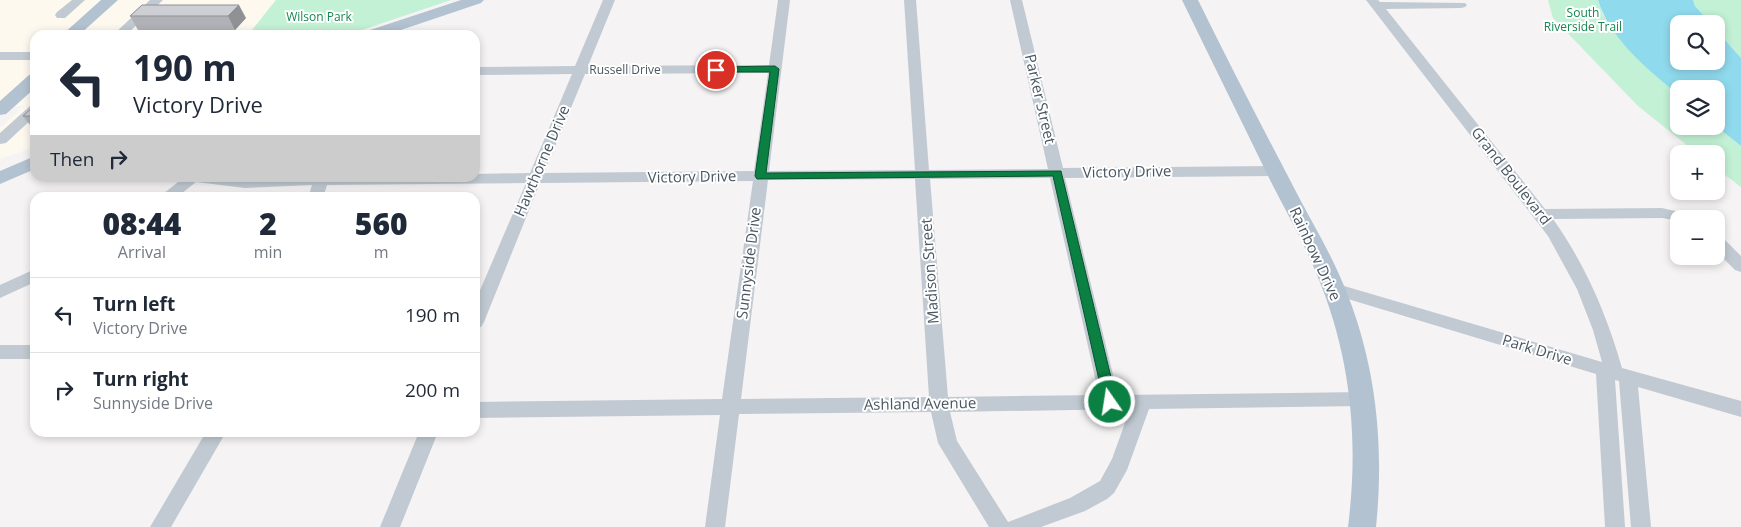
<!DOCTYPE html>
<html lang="en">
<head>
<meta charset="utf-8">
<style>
	body { margin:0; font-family:"Open Sans",sans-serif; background:#f6f6f7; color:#1f2937; height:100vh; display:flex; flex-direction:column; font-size:19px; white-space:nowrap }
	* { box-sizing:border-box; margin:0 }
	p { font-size:16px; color:#747a83 }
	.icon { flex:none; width:28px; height:28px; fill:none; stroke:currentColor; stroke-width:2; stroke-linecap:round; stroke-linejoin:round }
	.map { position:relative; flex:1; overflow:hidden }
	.sheet { position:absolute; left:30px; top:192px; width:450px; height:245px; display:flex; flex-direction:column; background:#fff; border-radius:15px; box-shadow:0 2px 8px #0003 }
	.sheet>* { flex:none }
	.hud { position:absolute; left:30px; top:30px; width:450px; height:152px; border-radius:15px; box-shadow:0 2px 8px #0003; background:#fff; color:#1f2937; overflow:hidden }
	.fabs { position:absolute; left:1670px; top:15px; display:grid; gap:10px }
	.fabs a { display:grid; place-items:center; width:55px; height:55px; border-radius:10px; background:#fff; box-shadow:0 2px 8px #0003; font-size:25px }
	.pin { position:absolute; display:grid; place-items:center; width:42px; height:42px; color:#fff; margin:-21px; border:2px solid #fff; border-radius:50%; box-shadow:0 1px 5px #0007 }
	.me { position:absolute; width:55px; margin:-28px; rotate:347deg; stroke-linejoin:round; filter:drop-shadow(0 0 4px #0008) }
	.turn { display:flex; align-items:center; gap:18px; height:105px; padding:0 20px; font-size:22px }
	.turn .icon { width:65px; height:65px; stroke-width:2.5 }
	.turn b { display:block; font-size:35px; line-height:42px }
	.then { display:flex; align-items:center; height:48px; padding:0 20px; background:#0003; gap:10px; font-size:19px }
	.eta { display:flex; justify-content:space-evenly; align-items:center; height:85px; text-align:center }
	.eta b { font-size:30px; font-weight:800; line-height:35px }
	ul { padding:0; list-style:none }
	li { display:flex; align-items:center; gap:15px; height:75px; padding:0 20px; border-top:1px solid #e0e1e3 }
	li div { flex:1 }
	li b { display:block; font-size:19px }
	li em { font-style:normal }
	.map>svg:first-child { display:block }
</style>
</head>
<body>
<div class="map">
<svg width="1741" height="527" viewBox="0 0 1741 527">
	<rect width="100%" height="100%" fill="#f5f3f3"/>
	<!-- commercial -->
	<polygon fill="#fdf9ef" points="0,0 276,0 248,35 35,35 35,147 0,159 0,128 24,106 0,106"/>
	<!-- green -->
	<g fill="#c3f1d5">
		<polygon points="276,0 451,0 347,35 248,35"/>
		<polygon points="1548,0 1598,0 1603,15 1679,95 1679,126 1716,126 1741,146 1741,187 1716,168 1716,154 1698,154 1638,106 1553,18"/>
		<polygon points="1693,0 1741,0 1741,58 1716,30 1716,24 1711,24 1695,6"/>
	</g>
	<!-- water -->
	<path fill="#90daee" d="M1598,0H1693L1695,6L1711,24H1679V61H1716V30L1741,58V146L1716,126V89H1679V95C1648,70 1610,39 1598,0Z"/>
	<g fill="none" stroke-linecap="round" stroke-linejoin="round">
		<!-- minor -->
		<g fill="#c1cad2" fill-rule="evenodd">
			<polygon points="72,0 85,0 65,18 57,18 55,15 57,12"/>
			<polygon points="150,0 163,0 126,35 113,35"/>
			<path d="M603,0H615L588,66L769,65L778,0H790L769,171L915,170L904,0H916L929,170L1048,169L1010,0H1022L1063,168L1275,166L1280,168L1282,171L1280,174L1275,176L1065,178L1118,395L1365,392L1372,394L1374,399L1372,404L1365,406L1149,409L1127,470L1114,493L1107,499L1085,511L1041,527H989L938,443L931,412L739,414L725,527H705L720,415L475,418V402L722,399L753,181L540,183L484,322L481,327L475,328V302L526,183L327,185L323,198H308L312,185L245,188L196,182L176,198H158L183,178H475V174L530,173L572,74L475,75V67L575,66ZM768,73L754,171L544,173L585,74ZM1050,178L1099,395L948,397L930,179ZM915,179L929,397L741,399L768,180ZM1130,409L1112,459L1100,481L1070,498L1008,522L957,441L950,412Z"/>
			<path d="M1366,0H1378L1380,2L1465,3L1467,5L1465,7L1461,8L1386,9L1545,209L1662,208L1693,215L1696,219H1679V221L1662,218L1553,219C1585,264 1607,315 1622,368L1741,401V417L1638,387L1651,527H1631L1619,381L1615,380L1625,527H1605L1596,374L1328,293L1326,289L1328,285L1334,283L1602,362L1593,330L1577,289L1548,236Z"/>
			<rect x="0" y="52" width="35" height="8"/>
			<polygon points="35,105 35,116 6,143 0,144 0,133 30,106"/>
			<polygon points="1716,236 1722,237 1741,256 1741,272 1735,270 1716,251"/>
			<polygon points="35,269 35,282 0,298 0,285"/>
			<rect x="0" y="345" width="35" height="14"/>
			<polygon points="206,432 226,432 171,527 150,527"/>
			<polygon points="419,432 438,432 400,527 380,527"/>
		</g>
		<!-- major -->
		<g fill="#b3c2d1" fill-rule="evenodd">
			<polygon points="101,0 118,0 79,35 62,35"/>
			<polygon points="461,0 484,0 481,3 386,35 362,35 364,32"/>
			<path d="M1182,0H1198C1228,61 1259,121 1291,182C1306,212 1324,241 1338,272C1375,353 1385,439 1376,527H1348C1359,440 1351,356 1317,275C1304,242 1286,212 1270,180C1241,120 1211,60 1182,0Z"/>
			<polygon points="35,74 35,88 6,114 0,115 0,101 29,75"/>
			<polygon points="35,156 35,169 0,184 0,171"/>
		</g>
	</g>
	<!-- wall -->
	<g fill="#b0b2b7">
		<polygon points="142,5 246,18 235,30 138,30 130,16"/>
		<polygon points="35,105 35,130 34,130 23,116"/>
	</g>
	<!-- shaded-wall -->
	<polygon fill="#909195" points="239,5 246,18 235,30 228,16"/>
	<!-- building -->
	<g fill="#cdcfd5" stroke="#909195">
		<polygon points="142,5 239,5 228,16 130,16"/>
		<polygon points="35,105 35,116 23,116"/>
	</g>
	<!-- route -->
	<polygon fill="#0b8043" stroke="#07532c" points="775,66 779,69 766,173 1061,171 1117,402 1115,406 1110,407 1106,406 1104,402 1053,176 757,179 755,176 770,72 716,72 712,70 716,67"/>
	<g text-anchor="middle" stroke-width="4" stroke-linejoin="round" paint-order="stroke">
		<!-- far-park labels -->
		<g font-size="12" fill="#17864f" stroke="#fff">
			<text x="1583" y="17">South<tspan x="1583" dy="14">Riverside Trail</tspan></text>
			<text x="319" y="21">Wilson Park</text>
		</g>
		<!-- far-street labels -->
		<g font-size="12" fill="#4a5661" stroke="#fff">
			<text x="625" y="74">Russell Drive</text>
		</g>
		<!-- street labels -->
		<g font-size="15" fill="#4a5661" stroke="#fff">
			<text transform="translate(1040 99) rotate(77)" y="5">Parker Street</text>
			<text transform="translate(542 161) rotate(-67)" y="5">Hawthorne Drive</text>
			<text transform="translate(1127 172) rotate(-1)" y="5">Victory Drive</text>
			<text transform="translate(1511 176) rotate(52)" y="5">Grand Boulevard</text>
			<text transform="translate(692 177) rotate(-1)" y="5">Victory Drive</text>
			<text transform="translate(1315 254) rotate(65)" y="5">Rainbow Drive</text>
			<text transform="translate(749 263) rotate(-83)" y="5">Sunnyside Drive</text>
			<text transform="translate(930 271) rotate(-94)" y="5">Madison Street</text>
			<text transform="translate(1537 350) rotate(17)" y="5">Park Drive</text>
			<text transform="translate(920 404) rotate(-1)" y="5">Ashland Avenue</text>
		</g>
	</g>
</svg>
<div class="fabs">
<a><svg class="icon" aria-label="search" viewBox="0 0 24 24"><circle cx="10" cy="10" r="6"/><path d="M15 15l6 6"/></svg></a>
<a><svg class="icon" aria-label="layers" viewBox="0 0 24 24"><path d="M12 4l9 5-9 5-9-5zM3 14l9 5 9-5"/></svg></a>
<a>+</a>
<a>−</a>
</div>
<div class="pin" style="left:716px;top:70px;background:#d93025"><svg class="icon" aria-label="arrive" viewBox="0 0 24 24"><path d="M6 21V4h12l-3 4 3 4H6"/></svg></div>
<svg class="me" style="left:1110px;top:402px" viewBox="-20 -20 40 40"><circle r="17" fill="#0b8043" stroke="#fff" stroke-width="3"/><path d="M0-11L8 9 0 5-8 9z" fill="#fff"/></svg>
<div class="hud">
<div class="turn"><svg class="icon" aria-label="left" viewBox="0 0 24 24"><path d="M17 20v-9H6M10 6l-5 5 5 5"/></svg><div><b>190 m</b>Victory Drive</div></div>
<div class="then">Then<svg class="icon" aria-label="right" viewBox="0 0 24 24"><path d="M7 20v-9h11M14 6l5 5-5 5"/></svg></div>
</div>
<section class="sheet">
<div class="eta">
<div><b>08:44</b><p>Arrival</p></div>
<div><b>2</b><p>min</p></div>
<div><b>560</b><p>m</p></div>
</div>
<ul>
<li><svg class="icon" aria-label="left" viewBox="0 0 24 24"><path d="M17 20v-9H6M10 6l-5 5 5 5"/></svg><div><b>Turn left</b><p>Victory Drive</p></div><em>190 m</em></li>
<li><svg class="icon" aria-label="right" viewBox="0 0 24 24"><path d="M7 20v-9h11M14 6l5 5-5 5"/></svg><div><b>Turn right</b><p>Sunnyside Drive</p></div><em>200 m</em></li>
</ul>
</section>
</div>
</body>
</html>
